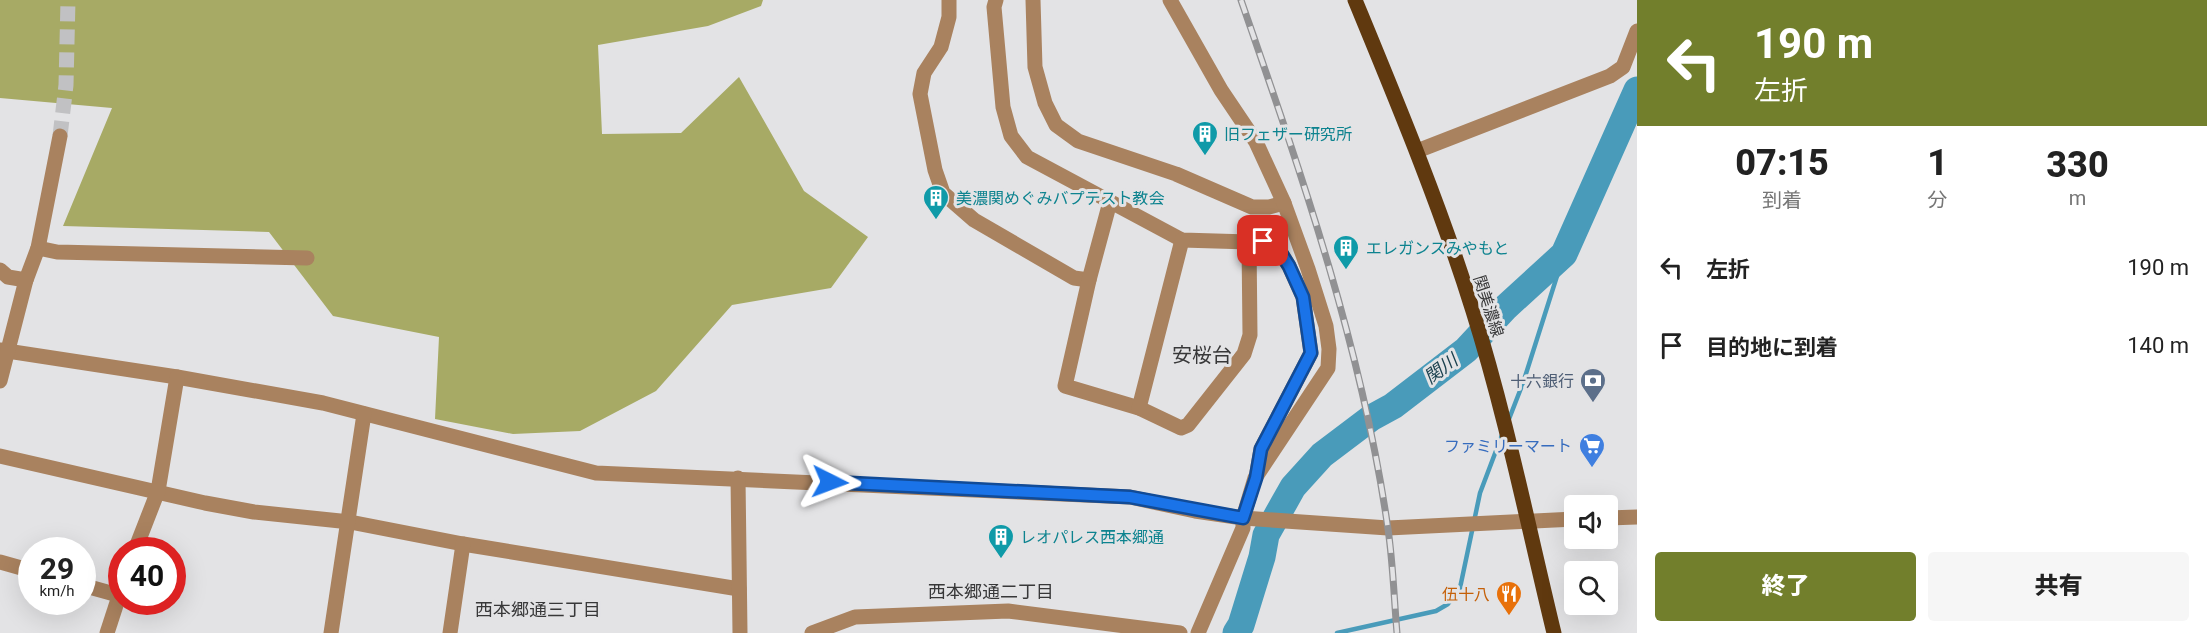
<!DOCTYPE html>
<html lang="ja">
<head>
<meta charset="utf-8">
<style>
	body { margin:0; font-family:Roboto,"Noto Sans JP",sans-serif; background:#f6f6f6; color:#222; height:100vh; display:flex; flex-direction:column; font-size:22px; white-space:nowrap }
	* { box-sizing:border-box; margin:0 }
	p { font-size:20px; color:#767676 }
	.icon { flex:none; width:33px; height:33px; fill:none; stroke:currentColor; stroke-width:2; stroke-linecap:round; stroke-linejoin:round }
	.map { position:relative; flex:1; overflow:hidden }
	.drawer { display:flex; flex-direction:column; background:#fff; width:570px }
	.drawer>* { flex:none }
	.top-card { background:#727f2c; color:#fff; overflow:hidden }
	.buttons { position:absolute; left:1564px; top:495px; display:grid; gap:12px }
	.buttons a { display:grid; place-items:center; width:54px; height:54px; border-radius:6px; background:#fff; box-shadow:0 6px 24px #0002; font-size:30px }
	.speed { position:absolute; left:18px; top:537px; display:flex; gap:12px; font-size:30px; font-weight:700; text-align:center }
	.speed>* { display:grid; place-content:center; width:78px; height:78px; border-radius:50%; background:#fff; box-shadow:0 6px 24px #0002; line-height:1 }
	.speed small { font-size:15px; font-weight:400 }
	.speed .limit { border:9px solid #d22; background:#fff; color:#111 }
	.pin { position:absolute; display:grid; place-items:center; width:51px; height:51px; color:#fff; margin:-26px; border-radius:12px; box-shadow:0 3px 9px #0006 }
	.me { position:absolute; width:66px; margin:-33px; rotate:93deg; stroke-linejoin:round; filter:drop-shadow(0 0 4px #0008) }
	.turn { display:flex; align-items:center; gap:21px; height:126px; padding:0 18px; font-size:27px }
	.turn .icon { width:78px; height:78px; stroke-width:2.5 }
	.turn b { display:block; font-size:42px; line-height:51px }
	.eta { display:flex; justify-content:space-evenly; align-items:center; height:102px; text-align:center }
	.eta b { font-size:36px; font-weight:800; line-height:42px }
	.primary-button { display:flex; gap:12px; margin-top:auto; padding:12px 18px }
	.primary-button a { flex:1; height:69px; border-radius:6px; background:#727f2c; color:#fff; font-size:24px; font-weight:800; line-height:69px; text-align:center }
	.primary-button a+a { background:#f6f6f6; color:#222 }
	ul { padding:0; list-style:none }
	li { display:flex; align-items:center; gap:18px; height:78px; padding:0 18px }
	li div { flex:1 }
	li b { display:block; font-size:22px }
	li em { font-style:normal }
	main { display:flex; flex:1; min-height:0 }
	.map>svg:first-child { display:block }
</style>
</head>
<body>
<main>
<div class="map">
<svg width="1637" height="633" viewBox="0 0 1637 633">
	<rect width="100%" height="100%" fill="#e3e3e5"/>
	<!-- forest -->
	<polygon fill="#a7aa65" points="0,0 763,0 761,6 708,26 598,45 602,134 681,133 739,77 804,191 868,237 831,288 732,305 656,391 580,431 513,434 435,419 439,337 333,316 269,232 63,226 112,108 0,98"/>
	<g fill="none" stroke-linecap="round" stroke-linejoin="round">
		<!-- stream -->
		<g stroke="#499bba" stroke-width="4.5">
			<polyline points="1509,419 1523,383 1564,254"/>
			<polyline points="1337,633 1436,611 1448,604 1460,588 1480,493 1502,435"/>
		</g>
		<!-- river -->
		<polyline stroke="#499bba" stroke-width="27" points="1236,633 1241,625 1262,557 1266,535 1293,487 1322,455 1371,418 1393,406 1466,350 1505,308 1564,254 1637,90"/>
		<!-- minor-tunnel -->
		<polyline stroke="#c1c1c3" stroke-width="15" stroke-dasharray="15 8" stroke-linecap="butt" points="60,136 66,85 68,0"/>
		<!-- minor -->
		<g stroke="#a9825f" stroke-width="15">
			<polyline points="949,0 949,17 941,47 924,73 920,94 935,170 943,193 974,220 1074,278 1089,280"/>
			<polyline points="996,0 994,7 1003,107 1011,136 1027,157 1182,240 1249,242 1250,335 1244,354 1188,425 1181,428 1139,408 1065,386 1089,280 1110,202"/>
			<polyline points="1033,0 1035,67 1045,103 1056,125 1078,141 1176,174 1252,207 1269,207 1284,203"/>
			<polyline points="1170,0 1221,90 1256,142 1284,203 1308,269 1326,326 1329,349 1328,368 1255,478 1243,518 1243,528 1198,633"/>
			<polyline points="1417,151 1610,76 1623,67 1637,31"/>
			<polyline points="1249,242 1263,241 1279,250 1289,266 1303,297 1311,353 1261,449 1257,472"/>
			<polyline points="38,248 57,252 307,258"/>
			<polyline points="0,270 8,277 26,280"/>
			<polyline points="0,350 177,377 323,403 596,473 1130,497 1195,511 1243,518 1388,528 1575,519"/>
			<polyline points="0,381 26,280 38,248 60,136"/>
			<polyline points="1139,408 1182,240"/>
			<polyline points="0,456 205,503 254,512 350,522 463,544 739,589"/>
			<polyline points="738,478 740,633"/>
			<polyline points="1608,518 1637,517"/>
			<polyline points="135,550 158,491 177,377"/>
			<polyline points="0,562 32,571"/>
			<polyline points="82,585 118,595"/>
			<polyline points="107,633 122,587"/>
			<polyline points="331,633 364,414"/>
			<polyline points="450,633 463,544"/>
			<polyline points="812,633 855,617 1008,611 1180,633"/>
		</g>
		<!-- major -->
		<path stroke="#60390f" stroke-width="15" d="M1355,0C1397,102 1440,205 1473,311C1506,416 1528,526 1554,633"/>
		<defs>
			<path id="rail" d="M1241,0C1301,173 1362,347 1388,529C1393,563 1394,598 1397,633"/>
		</defs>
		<!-- rail casing -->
		<use href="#rail" stroke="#919193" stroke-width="7"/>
		<!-- rail -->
		<use href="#rail" stroke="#e3e3e5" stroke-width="4.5" stroke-dasharray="14" stroke-linecap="butt"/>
	</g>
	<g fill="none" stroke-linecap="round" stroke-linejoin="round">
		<defs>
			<polyline id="route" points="830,482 1130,497 1243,518 1256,478 1261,449 1311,353 1303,297 1289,266 1279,250 1263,241"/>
		</defs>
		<!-- route casing -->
		<use href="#route" stroke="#114b97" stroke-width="15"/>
		<!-- route -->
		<use href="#route" stroke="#1a73e8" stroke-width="10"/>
	</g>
	<!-- icons -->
	<defs>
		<symbol id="building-pin" viewBox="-11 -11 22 30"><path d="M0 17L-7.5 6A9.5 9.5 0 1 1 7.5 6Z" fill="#0f9aa8" stroke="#e3e3e5"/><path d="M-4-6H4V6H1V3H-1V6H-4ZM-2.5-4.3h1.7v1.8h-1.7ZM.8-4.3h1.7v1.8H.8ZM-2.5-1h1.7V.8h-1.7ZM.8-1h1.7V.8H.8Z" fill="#fff"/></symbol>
		<symbol id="bank-pin" viewBox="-11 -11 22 30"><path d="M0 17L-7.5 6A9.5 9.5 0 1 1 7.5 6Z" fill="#5c6f8a" stroke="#e3e3e5"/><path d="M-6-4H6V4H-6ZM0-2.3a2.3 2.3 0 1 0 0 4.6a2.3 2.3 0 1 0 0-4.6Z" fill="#fff"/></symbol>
		<symbol id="supermarket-pin" viewBox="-11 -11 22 30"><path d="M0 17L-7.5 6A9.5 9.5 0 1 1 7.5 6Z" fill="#3f7fe0" stroke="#e3e3e5"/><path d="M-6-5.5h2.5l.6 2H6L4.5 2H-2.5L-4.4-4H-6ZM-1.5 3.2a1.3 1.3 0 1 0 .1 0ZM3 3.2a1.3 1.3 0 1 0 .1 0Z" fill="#fff"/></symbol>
		<symbol id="restaurant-pin" viewBox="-11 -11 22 30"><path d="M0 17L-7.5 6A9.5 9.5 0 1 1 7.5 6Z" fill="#e8710a" stroke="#e3e3e5"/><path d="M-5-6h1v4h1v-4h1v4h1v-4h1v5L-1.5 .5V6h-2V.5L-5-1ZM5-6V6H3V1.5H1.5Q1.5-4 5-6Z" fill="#fff"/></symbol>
	</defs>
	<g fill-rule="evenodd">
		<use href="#building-pin" x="1190" y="119" width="30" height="40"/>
		<use href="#building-pin" x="921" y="183" width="30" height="40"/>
		<use href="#building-pin" x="1331" y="233" width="30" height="40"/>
		<use href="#bank-pin" x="1578" y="366" width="30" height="40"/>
		<use href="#supermarket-pin" x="1577" y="431" width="30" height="40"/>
		<use href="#building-pin" x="986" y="522" width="30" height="40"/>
		<use href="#restaurant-pin" x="1494" y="579" width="30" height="40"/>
	</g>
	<g text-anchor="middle" stroke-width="6" stroke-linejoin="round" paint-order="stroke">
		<!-- culture labels -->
		<g font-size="16" fill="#0d838f" stroke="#e3e3e5" text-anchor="start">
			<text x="1224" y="140">旧フェザー研究所</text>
			<text x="956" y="204">美濃関めぐみバプテスト教会</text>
			<text x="1366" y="254">エレガンスみやもと</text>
			<text x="1020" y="543">レオパレス西本郷通</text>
		</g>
		<!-- street labels -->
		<g font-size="16" fill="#383839" stroke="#e3e3e5">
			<text transform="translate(1489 306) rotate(72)" y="6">関美濃線</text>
		</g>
		<!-- service labels -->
		<g font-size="16" fill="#4e5e75" stroke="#e3e3e5" text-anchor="end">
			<text x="1574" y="387">十六銀行</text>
		</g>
		<!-- shop labels -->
		<g font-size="16" fill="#366cbe" stroke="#e3e3e5" text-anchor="end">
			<text x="1572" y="452">ファミリーマート</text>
		</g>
		<!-- food labels -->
		<g font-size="16" fill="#c56008" stroke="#e3e3e5" text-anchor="end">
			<text x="1490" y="600">伍十八</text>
		</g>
		<!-- water labels -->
		<g font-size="18" font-style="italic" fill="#1a404e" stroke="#e3e3e5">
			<text transform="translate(1441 369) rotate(-36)" y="6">関川</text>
		</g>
		<!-- neighbourhood labels -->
		<g font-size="18" fill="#383839" stroke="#e3e3e5">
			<text x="991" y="598">西本郷通二丁目</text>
			<text x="538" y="616">西本郷通三丁目</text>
		</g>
		<!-- quarter labels -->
		<g font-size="20" fill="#383839" stroke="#e3e3e5">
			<text x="1202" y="362">安桜台</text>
		</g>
	</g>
</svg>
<div class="buttons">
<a><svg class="icon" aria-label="sound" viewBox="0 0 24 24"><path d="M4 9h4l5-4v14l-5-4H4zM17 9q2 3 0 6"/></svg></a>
<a><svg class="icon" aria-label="search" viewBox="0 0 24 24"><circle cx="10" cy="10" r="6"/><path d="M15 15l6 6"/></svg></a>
</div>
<div class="speed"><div>29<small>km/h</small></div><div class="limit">40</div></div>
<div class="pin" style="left:1263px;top:241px;background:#d93025"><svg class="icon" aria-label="arrive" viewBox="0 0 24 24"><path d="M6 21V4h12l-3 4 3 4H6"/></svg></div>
<svg class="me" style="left:830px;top:482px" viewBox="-20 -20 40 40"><path d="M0-17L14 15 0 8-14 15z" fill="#1a73e8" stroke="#fff" stroke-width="4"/></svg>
</div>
<section class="drawer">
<div class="top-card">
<div class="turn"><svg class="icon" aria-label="left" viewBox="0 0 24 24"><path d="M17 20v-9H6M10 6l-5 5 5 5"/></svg><div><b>190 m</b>左折</div></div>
</div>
<div class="eta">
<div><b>07:15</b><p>到着</p></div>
<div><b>1</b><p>分</p></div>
<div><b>330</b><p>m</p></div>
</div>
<ul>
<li><svg class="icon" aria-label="left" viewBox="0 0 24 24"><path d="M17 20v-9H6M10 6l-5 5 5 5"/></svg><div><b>左折</b></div><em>190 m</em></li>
<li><svg class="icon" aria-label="arrive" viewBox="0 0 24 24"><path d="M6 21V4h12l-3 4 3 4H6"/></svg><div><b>目的地に到着</b></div><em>140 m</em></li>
</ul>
<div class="primary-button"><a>終了</a><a>共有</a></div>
</section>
</main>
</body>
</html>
